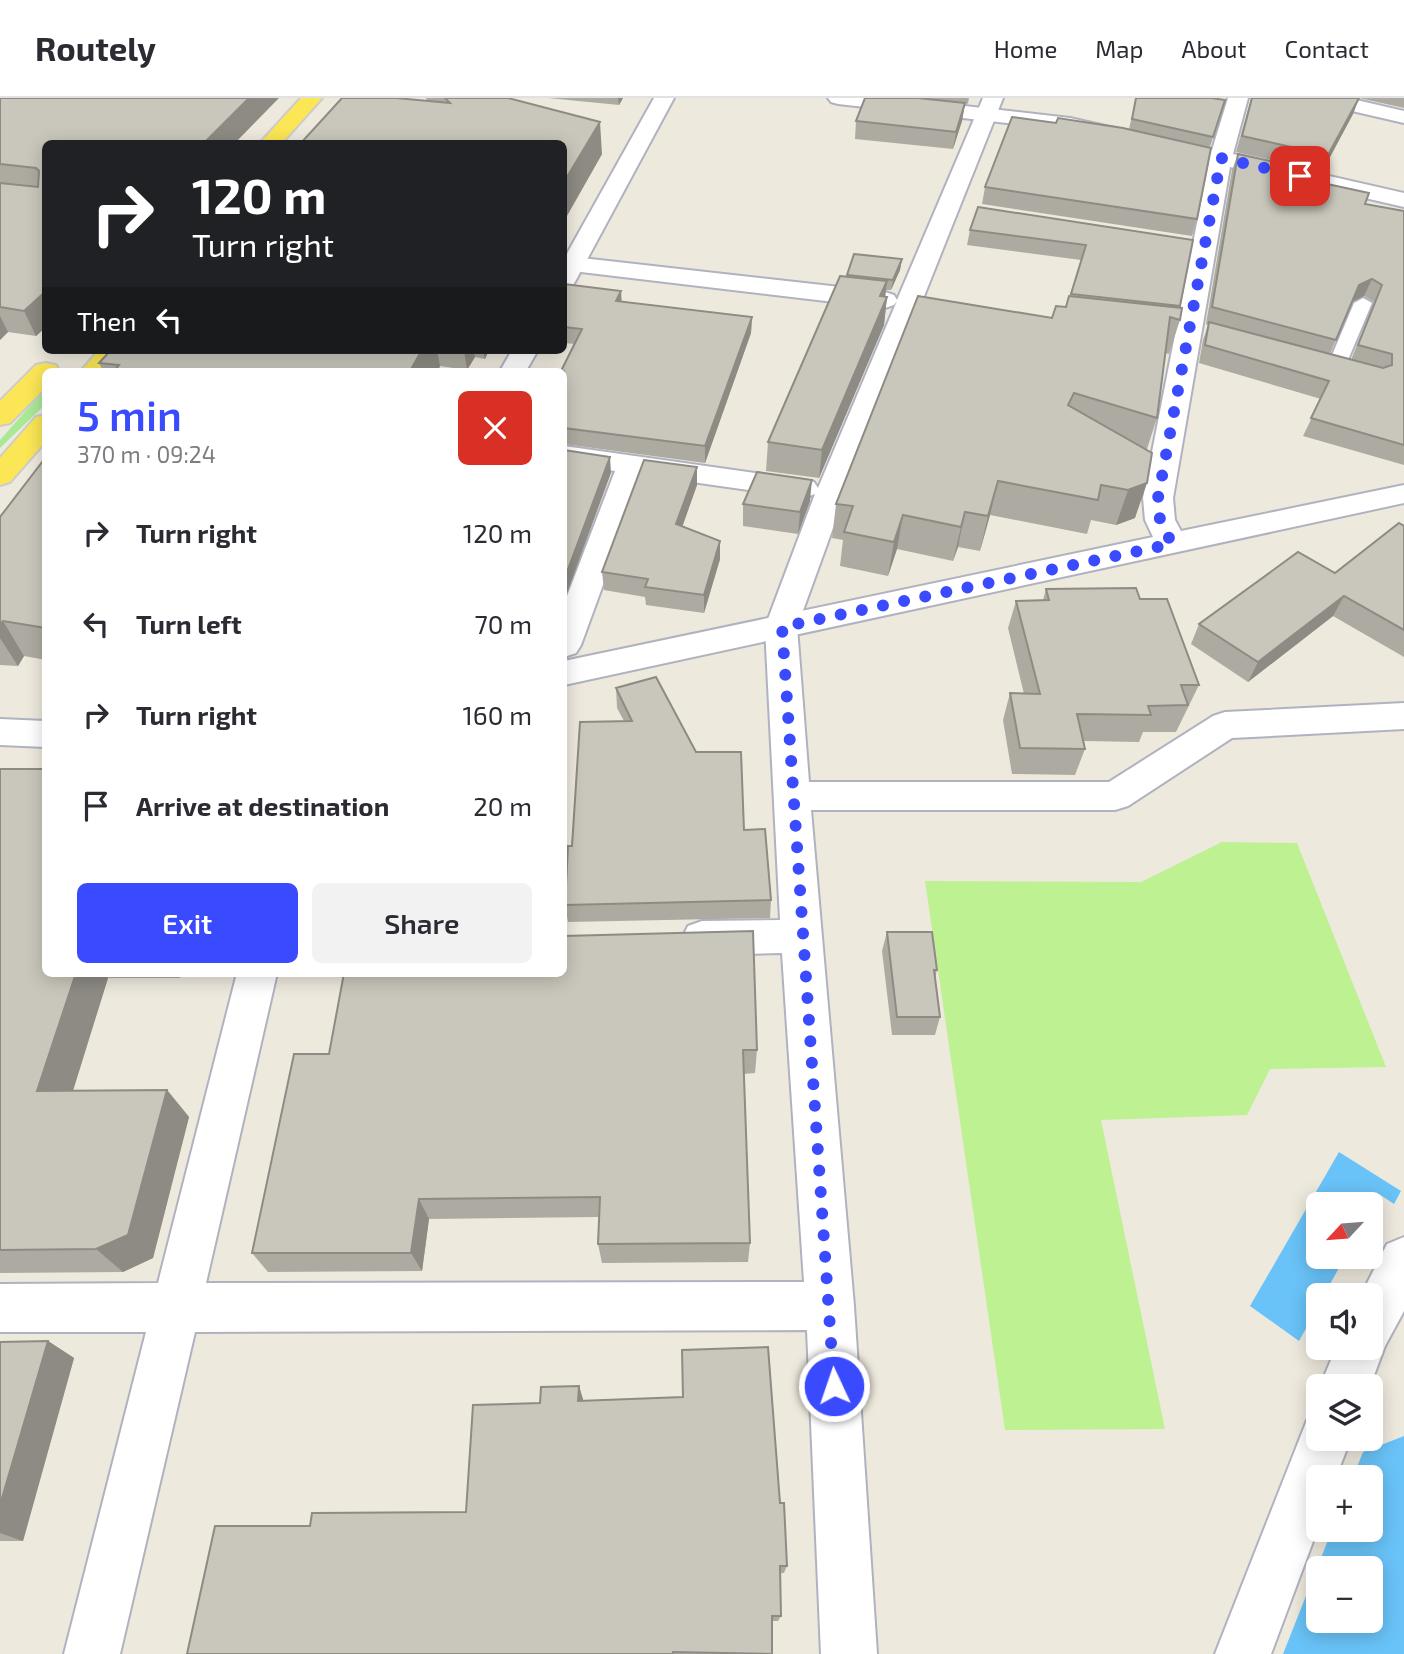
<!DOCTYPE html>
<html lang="en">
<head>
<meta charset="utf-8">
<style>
	body { margin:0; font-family:"Exo 2",sans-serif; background:#f2f2f3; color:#2b2b33; height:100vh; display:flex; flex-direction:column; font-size:26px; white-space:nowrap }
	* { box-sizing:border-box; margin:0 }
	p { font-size:23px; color:#7c7c81 }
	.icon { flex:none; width:38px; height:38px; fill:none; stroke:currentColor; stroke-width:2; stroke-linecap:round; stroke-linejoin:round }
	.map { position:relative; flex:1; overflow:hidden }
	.sheet { position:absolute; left:42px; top:270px; width:525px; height:609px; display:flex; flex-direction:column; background:#fff; border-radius:10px; box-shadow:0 4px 18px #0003 }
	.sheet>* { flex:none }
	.banner { position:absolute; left:42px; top:42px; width:525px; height:214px; border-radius:10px; box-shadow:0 4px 18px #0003; background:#202124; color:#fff; overflow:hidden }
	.needle { width:46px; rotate:244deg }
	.buttons { position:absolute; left:1306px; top:1094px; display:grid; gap:14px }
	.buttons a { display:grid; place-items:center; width:77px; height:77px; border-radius:10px; background:#fff; box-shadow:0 4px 18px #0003; font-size:35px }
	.pin { position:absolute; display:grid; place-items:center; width:60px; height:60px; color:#fff; margin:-30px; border-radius:14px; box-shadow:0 4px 10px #0006 }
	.me { position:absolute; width:77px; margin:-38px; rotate:357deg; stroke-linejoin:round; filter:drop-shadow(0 0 5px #0008) }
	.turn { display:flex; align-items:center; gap:24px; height:147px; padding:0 35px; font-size:32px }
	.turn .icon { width:91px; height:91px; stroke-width:2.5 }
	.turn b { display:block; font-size:49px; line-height:60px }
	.then { display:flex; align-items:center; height:66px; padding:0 35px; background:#0003; gap:14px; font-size:26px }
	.round { display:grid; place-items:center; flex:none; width:74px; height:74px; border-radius:10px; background:#f2f2f3 }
	.overview { display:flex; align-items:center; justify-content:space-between; height:119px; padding:0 35px }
	h1 { font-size:42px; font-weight:600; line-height:52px; color:#394aff }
	.button { display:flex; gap:14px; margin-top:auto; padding:14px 35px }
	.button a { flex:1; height:80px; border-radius:10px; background:#394aff; color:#fff; font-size:28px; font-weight:600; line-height:80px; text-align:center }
	.button a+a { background:#f2f2f3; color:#2b2b33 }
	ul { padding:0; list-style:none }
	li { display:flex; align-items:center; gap:21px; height:91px; padding:0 35px }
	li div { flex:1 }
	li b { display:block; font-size:26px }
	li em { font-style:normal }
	header { display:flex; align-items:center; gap:42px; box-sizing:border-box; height:98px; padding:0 35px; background:#fff; border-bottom:2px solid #e1e1e2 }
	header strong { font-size:33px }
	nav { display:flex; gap:38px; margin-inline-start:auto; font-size:24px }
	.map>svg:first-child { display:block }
</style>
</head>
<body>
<header>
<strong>Routely</strong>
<nav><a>Home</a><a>Map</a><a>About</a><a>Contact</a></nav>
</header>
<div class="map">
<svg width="1404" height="1556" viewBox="0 0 1404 1556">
	<rect width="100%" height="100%" fill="#eee9dd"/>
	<!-- green -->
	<polygon fill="#a9e996" points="45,291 45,307 0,350 0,342"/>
	<!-- pitch -->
	<polygon fill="#bef191" points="1222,744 1297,745 1386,969 1270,971 1247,1017 1101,1022 1165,1331 1005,1332 925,783 1141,784"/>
	<!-- water -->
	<polygon fill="#69c3f8" points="1339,1054 1401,1093 1394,1106 1379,1096 1370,1113 1370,1106 1318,1106 1318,1158 1345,1159 1324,1197 1318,1197 1318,1209 1299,1243 1250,1208"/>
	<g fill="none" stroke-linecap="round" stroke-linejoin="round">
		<!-- river -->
		<path fill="#69c3f8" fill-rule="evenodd" d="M1404,1338V1556H1283L1332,1432H1370V1379H1353L1363,1354ZM1318,1470H1370V1522H1318Z"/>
		<defs>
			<polygon id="lane" points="1363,200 1372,205 1345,269 1342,273 1330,273 1327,269 1354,205"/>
			<g id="street">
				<polygon points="983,0 1003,0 846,394 797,529 809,684 1109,684 1213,618 1225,614 1404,605 1404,631 1232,640 1128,708 1115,712 811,712 854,1208 877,1556 821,1556 807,1232 195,1234 120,1556 64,1556 146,1234 0,1234 0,1186 158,1185 237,875 277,875 206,1185 804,1184 782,855 702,857 688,852 682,840 688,828 702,823 780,822 765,529 815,396 804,400 643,377 581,547 576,555 564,559 564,506 615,373 564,366 564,348 804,382 814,384 818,390 897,203 894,207 885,210 564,172 564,158 885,194 894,197 897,202"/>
				<polygon points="1310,0 1348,0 1404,13 1404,25 1313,4"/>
				<polygon points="1404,1139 1404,1213 1385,1248 1370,1288 1320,1288 1336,1250 1370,1250 1370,1197 1361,1197 1387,1146"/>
				<polygon points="1318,1317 1318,1340 1351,1340 1336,1379 1318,1379 1318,1430 1271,1556 1215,1556 1307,1322"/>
			</g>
			<g id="secondary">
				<polygon points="654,0 674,0 576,182 573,187 564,189 564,161"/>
				<polygon points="828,0 894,0 1070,20 1212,52 1228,0 1248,0 1233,56 1404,95 1404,109 1230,69 1173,400 1175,422 1181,433 1404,387 1404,405 564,587 564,563 1153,439 1145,422 1143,400 1209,64 1070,32 838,6 831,4"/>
				<polygon points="512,252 538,252 526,273 500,273"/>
				<polygon points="0,621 46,623 46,649 0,647"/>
			</g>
			<g id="primary">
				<polygon points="301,0 322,0 281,46 259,46"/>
				<polygon points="99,252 126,252 109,273 81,273"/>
				<polygon points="46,265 56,267 59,273 46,273 46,289 10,325 0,327 0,303 36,267"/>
				<polygon points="46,317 46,343 10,384 0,387 0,360 36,319"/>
			</g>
		</defs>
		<!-- lane casing -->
		<use href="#lane" stroke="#b1b2c0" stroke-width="4"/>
		<!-- street casing -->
		<use href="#street" stroke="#b1b2c0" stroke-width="4"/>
		<!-- secondary casing -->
		<use href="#secondary" stroke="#b1b2c0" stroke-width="4"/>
		<!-- primary casing -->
		<use href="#primary" stroke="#ccc" stroke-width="4"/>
		<!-- lane -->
		<use href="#lane" fill="#fff" fill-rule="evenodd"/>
		<!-- street -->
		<use href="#street" fill="#fff" fill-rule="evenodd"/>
		<!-- secondary -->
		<use href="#secondary" fill="#fff" fill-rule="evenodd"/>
		<!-- primary -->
		<use href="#primary" fill="#fbe655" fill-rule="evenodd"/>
	</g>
	<!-- wall -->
	<g fill="#adaba1" fill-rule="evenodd">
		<polygon points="0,0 46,46 46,229 36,238 8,234 0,242"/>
		<polygon points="426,0 508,0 602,56 564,123 564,46 427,3"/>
		<polygon points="548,0 623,0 619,7"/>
		<polygon points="865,0 969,0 968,6 965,5 962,23 953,51 855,41 856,23"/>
		<polygon points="1136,0 1225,2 1210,49 1129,31"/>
		<polygon points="1249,0 1359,0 1353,16 1322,74 1236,54 1251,1"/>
		<polygon points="1359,0 1404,0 1404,10"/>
		<path d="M1238,56L1316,82L1365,106L1404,113V367L1303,338L1321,301L1199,265L1203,242L1208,227L1206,226L1232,72ZM1364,198L1374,204L1351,262L1330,256L1352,204Z"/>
		<polygon points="985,89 1197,121 1192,138 982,106"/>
		<polygon points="970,132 1193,142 1179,210 1180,222 1169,256 1165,255 1157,320 1147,351 1135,420 1116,427 1091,422 1087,436 990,417 980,453 958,449 953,463 897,451 888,478 840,468 843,442 832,440 836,406 1066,209 1070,198 1081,162 967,147"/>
		<polygon points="902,161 900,172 891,192 886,192 885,199 887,199 884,227 819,380 766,373 768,344 847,177"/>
		<polygon points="564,186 622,204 752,219 751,235 705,365 564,346 564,273 575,246 564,245"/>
		<polygon points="111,252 489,252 485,261 475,259 467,272 440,268 438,273 103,273 99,265"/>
		<polygon points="46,359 46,562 24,558 18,568 0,567 0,419"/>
		<polygon points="697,369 697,387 682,428 720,443 720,461 704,515 646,507 645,499 604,492 602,474"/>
		<polygon points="810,403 798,436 743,428 743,406"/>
		<polygon points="1404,428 1404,559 1333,518 1248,584 1191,546 1199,526 1335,475"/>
		<polygon points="1046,491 1140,501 1199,587 1176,634 1143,634 1139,644 1084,643 1085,651 1075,677 1012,676 1003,622 1010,595 1024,596 1008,530 1016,503 1043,502"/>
		<polygon points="616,590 696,654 744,732 771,802 770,820 568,824 565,807 572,748 624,623 617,610"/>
		<polygon points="0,671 46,875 182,875 180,880 108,880 73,993 167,992 189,1019 153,1160 123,1174 0,1175"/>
		<polygon points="887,834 937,872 935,880 940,919 935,937 892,937 882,853"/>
		<polygon points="757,952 755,975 744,976 750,1145 748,1164 602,1165 598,1146 599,1119 429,1121 422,1173 268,1174 252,1155 294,956"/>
		<polygon points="48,1243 74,1260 23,1443 0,1443 0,1244"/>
		<polygon points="579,1288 583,1303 780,1405 787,1468 784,1475 780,1475 781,1518 778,1523 772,1523 772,1556 187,1556 310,1428 466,1414 540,1305"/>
	</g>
	<!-- shaded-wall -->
	<g fill="#8d8b83">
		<polygon points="249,0 279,0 234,46 203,46"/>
		<polygon points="618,0 623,0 619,7"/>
		<polygon points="1359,0 1353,16 1322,74 1328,57"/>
		<polygon points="965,5 962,23 953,51 956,34"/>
		<polygon points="600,24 602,56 564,123 564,84"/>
		<polygon points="902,161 900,172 891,192 893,182"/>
		<polygon points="1372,181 1364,198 1352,204 1359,187"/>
		<polygon points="887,183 884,208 887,199 884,227 819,380 822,352"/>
		<polygon points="46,193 46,229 36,238 24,213"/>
		<polygon points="621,193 622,209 616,203"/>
		<polygon points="0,218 8,234 0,242"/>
		<polygon points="752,219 751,235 705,365 705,348"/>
		<polygon points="422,252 437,252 440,268 438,273 410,273"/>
		<polygon points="464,252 473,252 475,259 467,272"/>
		<polygon points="483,252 489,252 485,261"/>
		<polygon points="610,359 611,375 564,503 564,482"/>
		<polygon points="697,369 697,387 677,444 676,426"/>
		<polygon points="812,382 810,403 798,436 800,414"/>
		<polygon points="998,383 990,417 980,453 988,418"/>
		<polygon points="1147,385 1135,420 1116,427 1128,392"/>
		<polygon points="965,414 958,449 953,463 961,429"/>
		<polygon points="903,417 897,451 888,478 894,444"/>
		<polygon points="720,443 720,461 704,515 704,497"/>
		<polygon points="1344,498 1333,518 1248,584 1258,564"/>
		<polygon points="3,523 24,558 18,568 0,540 0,527"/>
		<polygon points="76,875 104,875 108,880 64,1021 37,993"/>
		<polygon points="167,992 189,1019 153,1160 123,1174 96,1151"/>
		<polygon points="419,1101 429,1121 422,1173 411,1155"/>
		<polygon points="48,1243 74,1260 23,1443 0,1435 0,1407"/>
		<polygon points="579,1288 583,1301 582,1315 578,1303"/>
	</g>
	<!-- building -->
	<g fill="#c9c7bb" stroke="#8d8b83" stroke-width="2">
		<polygon points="0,0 249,0 203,46 46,46 46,193 24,213 0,209 0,85 38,89 39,73 36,70 0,66"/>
		<polygon points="342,0 396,0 450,5 445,0 508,0 600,24 564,84 564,46 300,46"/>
		<polygon points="865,0 918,0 965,5 956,34 856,23"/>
		<polygon points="1136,0 1211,0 1225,2 1213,39 1132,21"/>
		<polygon points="1252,0 1359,0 1328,57 1242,38"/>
		<polygon points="1012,19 1056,25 1058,20 1123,30 1211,50 1197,121 985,89"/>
		<polygon points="1238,56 1319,74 1315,81 1318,84 1369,95 1365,106 1404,113 1404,347 1311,320 1329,283 1205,247 1209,224 1383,270 1392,267 1392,256 1358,247 1382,187 1372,181 1359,187 1336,242 1212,209"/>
		<polygon points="978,109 1193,142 1180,208 1071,196 1086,147 970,132"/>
		<polygon points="854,156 902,161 893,182 847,177"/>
		<polygon points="840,178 887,183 880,198 887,199 822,352 768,344"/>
		<polygon points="564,186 621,193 616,203 752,219 705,348 564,330 564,273 561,273 582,231 564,229"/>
		<polygon points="918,198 1052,220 1056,208 1066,209 1069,198 1182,210 1180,222 1170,219 1157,320 1074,295 1068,307 1152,355 1147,385 1128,392 1101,387 1098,402 998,383 988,418 965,414 961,429 903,417 894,444 844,434 853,408 836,406"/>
		<polygon points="111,252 422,252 410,273 114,273 119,267 99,265"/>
		<polygon points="564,352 610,359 564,482"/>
		<polygon points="46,359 46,530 3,523 0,527 0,419"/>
		<polygon points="644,362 697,369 676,426 720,443 704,497 645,489 648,481 602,474"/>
		<polygon points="757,374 812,382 800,414 743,406"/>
		<polygon points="1399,425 1404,428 1404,532 1344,498 1258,564 1199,526 1298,454 1335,475"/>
		<polygon points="1136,490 1140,501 1167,501 1199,587 1181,587 1188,607 1148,608 1151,617 1077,616 1085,651 1020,650 1010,595 1040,596 1016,503 1049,502 1046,491"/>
		<polygon points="656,579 696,654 741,654 744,732 765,731 771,802 565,807 568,748 572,748 580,624 632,623 616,590"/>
		<polygon points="0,671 46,671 46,875 76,875 37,993 167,992 128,1137 96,1151 0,1152"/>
		<polygon points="753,833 757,952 743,952 750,1145 598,1146 600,1099 419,1101 411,1155 252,1155 294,956 329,956 344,875 564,875 564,838"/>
		<polygon points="887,834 932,834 937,872 934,872 940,919 897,919"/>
		<polygon points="48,1243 0,1407 0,1244"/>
		<polygon points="768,1249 780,1405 784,1405 787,1468 780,1468 781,1518 772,1518 772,1556 673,1554 673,1556 187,1556 215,1428 310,1428 312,1415 466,1414 473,1307 540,1305 541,1289 579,1288 578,1303 683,1299 682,1252"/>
	</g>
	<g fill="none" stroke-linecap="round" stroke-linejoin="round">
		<!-- route -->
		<polyline stroke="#394aff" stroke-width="12" stroke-dasharray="0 21.6" points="834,1288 782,529 1172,446 1160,422 1158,400 1221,60 1300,78"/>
	</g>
</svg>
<div class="buttons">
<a><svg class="needle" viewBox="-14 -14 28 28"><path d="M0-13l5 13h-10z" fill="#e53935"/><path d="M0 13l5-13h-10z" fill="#7c7c81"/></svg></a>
<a><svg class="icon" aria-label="sound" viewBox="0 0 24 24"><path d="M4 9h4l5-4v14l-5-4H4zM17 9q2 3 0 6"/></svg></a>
<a><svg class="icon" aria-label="layers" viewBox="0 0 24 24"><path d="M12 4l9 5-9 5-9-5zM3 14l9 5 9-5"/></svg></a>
<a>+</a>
<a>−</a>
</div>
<div class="pin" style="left:1300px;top:78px;background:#d93025"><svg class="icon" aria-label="arrive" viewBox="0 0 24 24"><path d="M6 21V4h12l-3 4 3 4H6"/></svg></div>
<svg class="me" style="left:834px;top:1288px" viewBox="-20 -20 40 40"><circle r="17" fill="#394aff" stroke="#fff" stroke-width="3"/><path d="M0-11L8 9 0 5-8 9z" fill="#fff"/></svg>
<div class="banner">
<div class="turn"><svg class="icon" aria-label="right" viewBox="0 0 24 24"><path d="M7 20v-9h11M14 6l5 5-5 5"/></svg><div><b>120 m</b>Turn right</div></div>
<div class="then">Then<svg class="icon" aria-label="left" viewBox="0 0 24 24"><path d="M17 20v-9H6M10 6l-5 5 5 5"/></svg></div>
</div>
<section class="sheet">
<div class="overview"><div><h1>5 min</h1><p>370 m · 09:24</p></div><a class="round" style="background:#d93025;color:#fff"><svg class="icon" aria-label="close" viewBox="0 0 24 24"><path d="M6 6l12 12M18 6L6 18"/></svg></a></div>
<ul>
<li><svg class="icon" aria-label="right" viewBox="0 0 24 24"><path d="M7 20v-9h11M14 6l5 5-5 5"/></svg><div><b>Turn right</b></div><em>120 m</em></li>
<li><svg class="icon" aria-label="left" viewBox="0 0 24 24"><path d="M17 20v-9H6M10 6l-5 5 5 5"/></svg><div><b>Turn left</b></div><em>70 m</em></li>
<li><svg class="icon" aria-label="right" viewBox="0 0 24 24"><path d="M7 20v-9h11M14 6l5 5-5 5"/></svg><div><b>Turn right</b></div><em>160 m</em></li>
<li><svg class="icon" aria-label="arrive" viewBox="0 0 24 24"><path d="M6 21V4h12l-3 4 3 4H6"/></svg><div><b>Arrive at destination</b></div><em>20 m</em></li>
</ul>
<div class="button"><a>Exit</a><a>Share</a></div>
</section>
</div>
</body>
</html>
